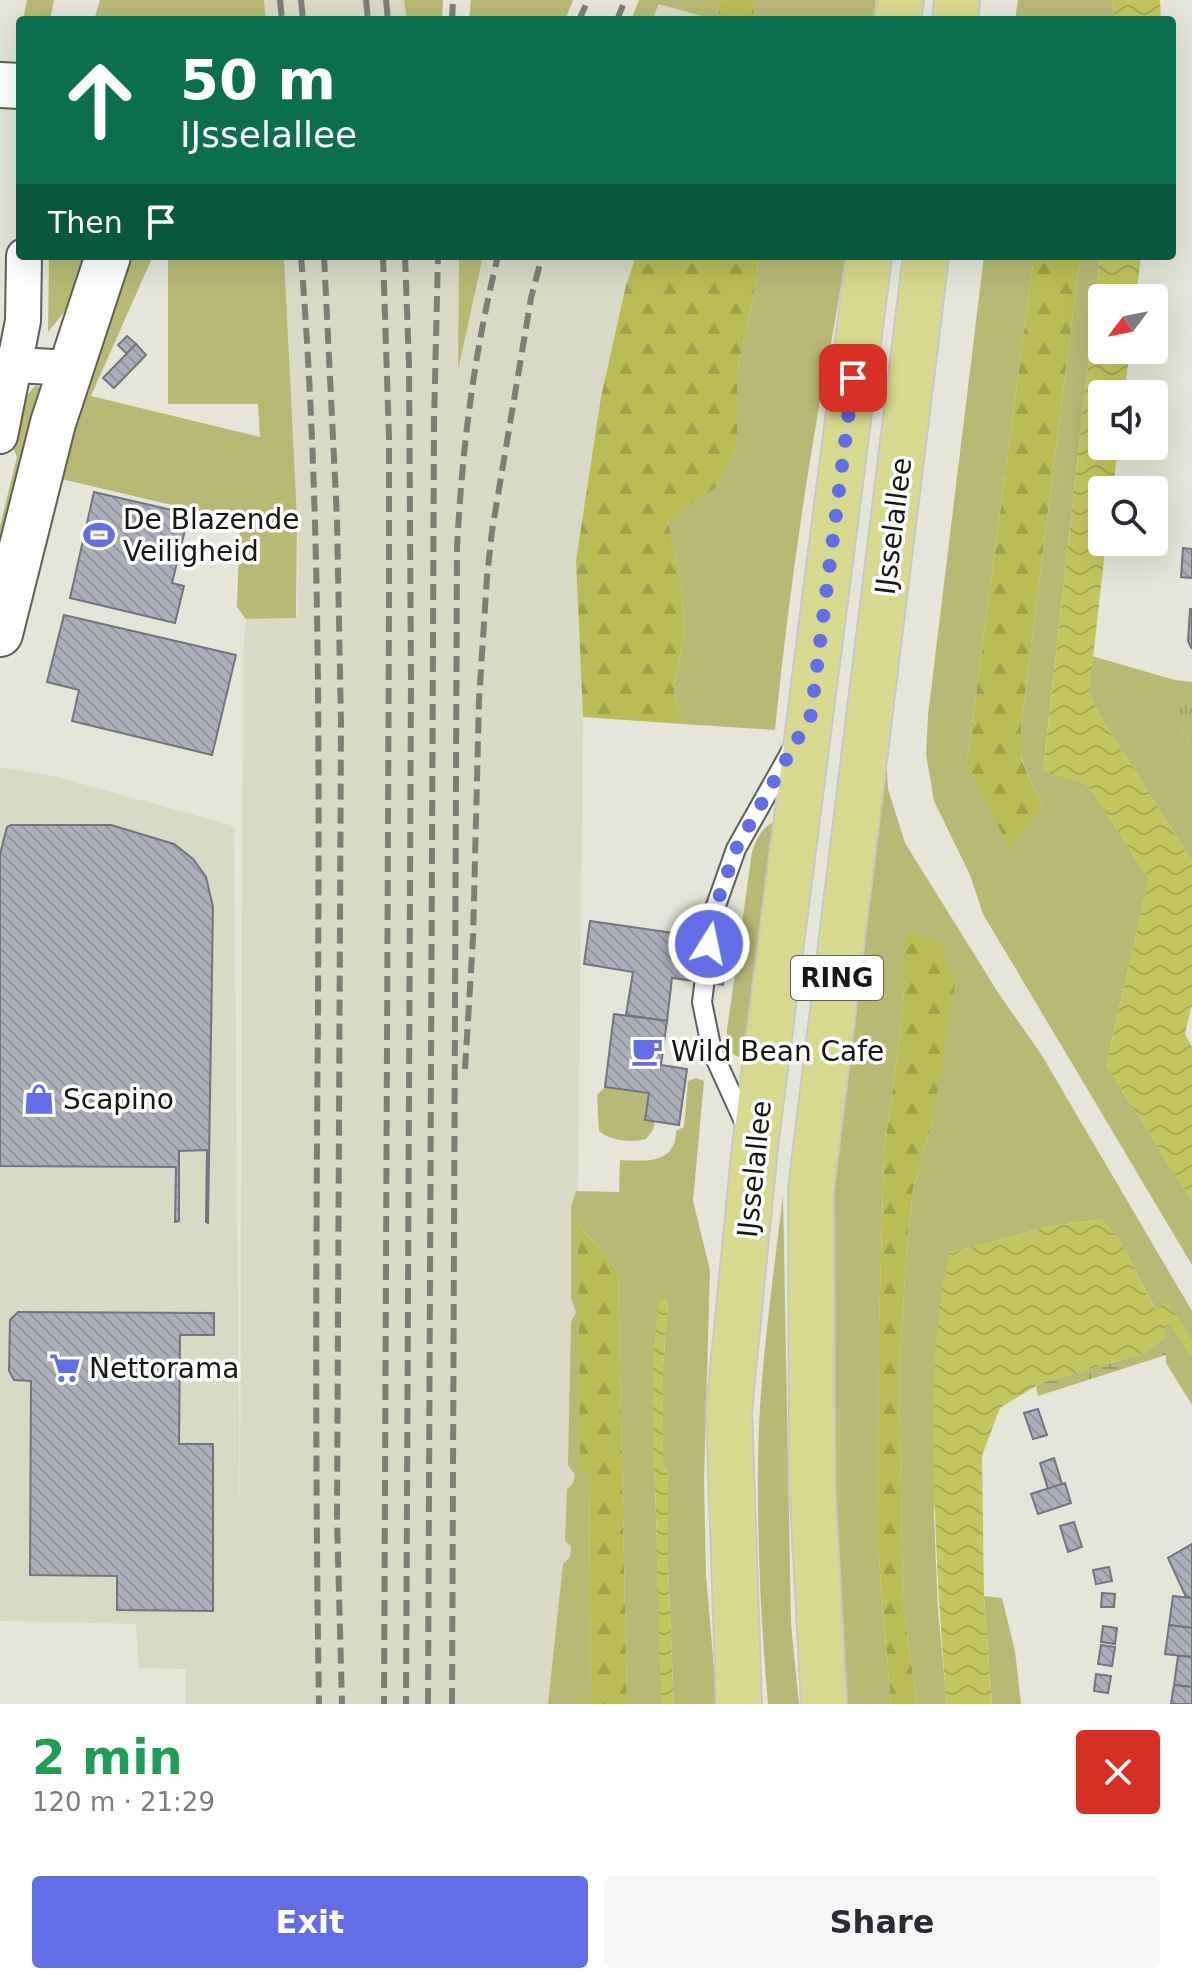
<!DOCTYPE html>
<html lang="en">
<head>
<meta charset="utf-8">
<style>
	body { margin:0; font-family:"DejaVu Sans",sans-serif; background:#f7f7f7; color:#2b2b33; height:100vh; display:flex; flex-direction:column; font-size:30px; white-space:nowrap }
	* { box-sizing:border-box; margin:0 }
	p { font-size:26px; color:#7c7c81 }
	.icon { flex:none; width:44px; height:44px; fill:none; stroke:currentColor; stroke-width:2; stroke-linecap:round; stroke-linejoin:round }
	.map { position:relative; height:1704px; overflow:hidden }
	.details { display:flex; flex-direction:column; background:#fff; flex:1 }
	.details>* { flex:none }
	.banner { position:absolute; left:16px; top:16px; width:1160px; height:244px; border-radius:8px; box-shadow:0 8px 32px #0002; background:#0b6e4f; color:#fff; overflow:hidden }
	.needle { width:52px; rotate:238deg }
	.controls { position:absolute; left:1088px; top:284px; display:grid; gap:16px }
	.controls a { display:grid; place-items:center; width:80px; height:80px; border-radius:8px; background:#fff; box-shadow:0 8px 32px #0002; font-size:40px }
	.pin { position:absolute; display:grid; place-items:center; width:68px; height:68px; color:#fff; margin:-34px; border-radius:16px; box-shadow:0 4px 12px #0006 }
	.me { position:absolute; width:88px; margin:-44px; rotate:10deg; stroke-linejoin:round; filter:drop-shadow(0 0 6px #0008) }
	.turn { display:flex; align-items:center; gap:28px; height:168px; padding:0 32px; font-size:36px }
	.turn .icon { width:104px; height:104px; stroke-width:2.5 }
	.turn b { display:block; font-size:56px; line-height:68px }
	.then { display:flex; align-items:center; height:76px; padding:0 32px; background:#0003; gap:16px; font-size:30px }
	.round { display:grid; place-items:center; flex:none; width:84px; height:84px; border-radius:8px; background:#f7f7f7 }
	.summary { display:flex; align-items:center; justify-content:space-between; height:136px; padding:0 32px }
	h1 { font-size:48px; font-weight:700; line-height:60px; color:#1e9e55 }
	.primary-button { display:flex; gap:16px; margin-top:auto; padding:16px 32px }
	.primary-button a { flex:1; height:92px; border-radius:8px; background:#636de6; color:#fff; font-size:32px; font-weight:700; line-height:92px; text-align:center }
	.primary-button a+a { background:#f7f7f7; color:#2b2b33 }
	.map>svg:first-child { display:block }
</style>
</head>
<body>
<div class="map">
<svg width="1192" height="1704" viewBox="0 0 1192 1704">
	<defs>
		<pattern id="forest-firs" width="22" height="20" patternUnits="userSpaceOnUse" patternTransform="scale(2)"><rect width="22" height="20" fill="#babd55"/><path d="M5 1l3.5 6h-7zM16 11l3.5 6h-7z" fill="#9fa249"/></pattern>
		<pattern id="wetland-marsh" width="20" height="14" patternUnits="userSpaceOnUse" patternTransform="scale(2)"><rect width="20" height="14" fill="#b7ba75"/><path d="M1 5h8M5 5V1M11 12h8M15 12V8" fill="none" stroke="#9d9f64"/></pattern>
		<pattern id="park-tufts" width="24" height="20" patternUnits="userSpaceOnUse" patternTransform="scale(2)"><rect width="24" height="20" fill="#b7ba75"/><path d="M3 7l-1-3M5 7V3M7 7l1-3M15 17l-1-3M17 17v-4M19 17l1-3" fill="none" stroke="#9d9f64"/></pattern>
		<pattern id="water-waves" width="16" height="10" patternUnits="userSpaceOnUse" patternTransform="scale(2)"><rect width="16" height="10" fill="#c4c75f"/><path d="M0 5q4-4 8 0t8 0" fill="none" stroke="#a8aa52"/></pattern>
		<pattern id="building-back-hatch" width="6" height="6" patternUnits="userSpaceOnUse" patternTransform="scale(2)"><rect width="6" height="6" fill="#acaeba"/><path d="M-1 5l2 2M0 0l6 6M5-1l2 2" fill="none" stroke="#93959f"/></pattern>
	</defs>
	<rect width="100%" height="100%" fill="#e5e6d9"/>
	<!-- built -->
	<g fill="#d8dac6">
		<polygon points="264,0 404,0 407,20 266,20"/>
		<polygon points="659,3 716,20 652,20"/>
		<polygon points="284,256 459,256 459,366 483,256 636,256 626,285 576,561 583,717 578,1192 591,1704 186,1704 186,1669 139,1668 136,1624 0,1621 0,767 54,776 234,826 240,1541 243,653 246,619 296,618 298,614 297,518"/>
	</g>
	<!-- green -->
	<g fill="#b7ba75">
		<polygon points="27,0 54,0 50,20 23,20"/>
		<polygon points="100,0 264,0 266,20 94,20"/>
		<polygon points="404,0 443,0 442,20 407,20"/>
		<polygon points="471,0 573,0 565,20 469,20"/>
		<polygon points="639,0 721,0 716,20 659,4 652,20 631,20"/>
		<polygon points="755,0 876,0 874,20 754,20"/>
		<polygon points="1018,0 1112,0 1114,20 1015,20"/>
		<polygon points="49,256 91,256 71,304 48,332"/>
		<polygon points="122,256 153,256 91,396 260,437 258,404 168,404 168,256 284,256 297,518 296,618 246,619 237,607 240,521 57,478"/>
		<polygon points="459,256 483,256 458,371"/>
		<path d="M758,256H845C839,305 829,353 820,401C801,510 786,620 775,730L682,724L674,689L685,630L681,583L668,521L714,488L737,447V373L757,278Z"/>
		<polygon points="984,256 1034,256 967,763 1028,823 1042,807 1021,757 1021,725 1080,256 1100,256 1043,770 1088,785 1149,879 1106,1065 1192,1201 1192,1265 983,914 970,875 934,801 926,754 928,715"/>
		<polygon points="35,386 43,387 0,562 0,526 17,457 11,443 24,399"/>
		<polygon points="1092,656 1175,680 1175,717 1192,747 1192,861 1100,716 1089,693"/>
		<polygon points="886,750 888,789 905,843 999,994 1041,1054 1192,1311 1192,1405 1166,1363 1165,1325 1176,1318 1156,1310 1119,1239 1101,1219 1047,1227 950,1253 934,1516 938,1610 947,1704 917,1704 903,1605 899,1374 907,1245 913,1189 933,1119 908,932 902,1021 884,1152 879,1329 878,1548 891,1704 836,1704 827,1220"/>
		<path d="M779,820L749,1060C729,1056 726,1049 727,1030L752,852C757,837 763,825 779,820Z"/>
		<path d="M696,1078L704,1081L693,1201L710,1270L704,1481L706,1574L717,1704H674L668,1568V1475L663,1463V1366L668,1304L659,1301L654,1456L662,1704H627L618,1271L579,1225L580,1473L589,1472L591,1704H548L563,1564L570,1557L571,1546L565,1541L567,1489L573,1484L575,1475L568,1465L571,1322L576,1312L571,1298V1207L576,1191L619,1192L620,1160C643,1161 676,1165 676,1131L684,1127L688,1081Z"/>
		<path d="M605,1087L649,1093L645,1120L655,1122L653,1130L646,1139C631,1143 611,1141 599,1131L597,1095Z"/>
		<path d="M783,1194L791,1623L799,1704H768C761,1623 757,1542 758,1461C759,1372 773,1282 783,1194Z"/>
		<polygon points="984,1596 1002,1598 1015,1651 1021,1704 992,1704"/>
	</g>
	<!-- forest -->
	<g fill="url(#forest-firs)">
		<polygon points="721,0 755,0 754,20 716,20"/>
		<polygon points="636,256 758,256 757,278 737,373 737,447 715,488 668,521 681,583 685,630 674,689 682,724 583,717 576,561 601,397 626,285"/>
		<polygon points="1034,256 1080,256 1021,725 1021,758 1042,807 1009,848 967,763"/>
		<polygon points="907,932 941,943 955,985 933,1119 913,1189 907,1245 899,1374 903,1605 917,1704 891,1704 878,1548 879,1329 884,1152 902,1021"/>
		<polygon points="578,1224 618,1271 627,1704 591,1704 589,1473 580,1473"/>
	</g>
	<!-- wetland -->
	<polygon fill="url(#wetland-marsh)" points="1166,1337 1166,1355 1038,1396 1036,1386 1041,1383 1142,1354"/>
	<!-- park -->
	<polygon fill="url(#park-tufts)" points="1175,680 1192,682 1192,747 1175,717"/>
	<!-- water -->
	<g fill="url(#water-waves)">
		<polygon points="1112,0 1160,0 1161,20 1114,20"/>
		<polygon points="1100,256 1141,256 1136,298 1102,298 1102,350 1130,350 1124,394 1102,394 1102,446 1118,446 1113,490 1102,490 1102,542 1106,542 1089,693 1100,716 1192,861 1192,1005 1185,1034 1192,1047 1192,1201 1106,1065 1149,879 1088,785 1043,771"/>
		<path d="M1101,1219L1119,1239L1155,1309L1167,1303L1177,1317L1165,1325L1166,1337L1142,1354L1041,1383L1000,1408L982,1456L984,1596L992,1704H947C939,1616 934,1529 934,1441C934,1378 934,1314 950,1253L1047,1227Z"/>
		<path d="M665,1297L668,1304L663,1366V1463L668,1475V1568L674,1704H662C658,1641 658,1578 656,1515C654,1448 649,1367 659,1301Z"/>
	</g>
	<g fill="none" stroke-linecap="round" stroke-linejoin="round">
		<!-- stream -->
		<polyline stroke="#c4c75f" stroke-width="10" points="1174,1320 1192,1350"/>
	</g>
	<!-- building -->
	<g fill="url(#building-back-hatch)" stroke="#72747f" stroke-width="2">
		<polygon points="127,336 136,344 127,354 118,345"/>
		<polygon points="136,344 146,355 114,388 103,378"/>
		<polygon points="1155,347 1153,362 1141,361 1142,350 1154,350"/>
		<polygon points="94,492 189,514 172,583 184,586 175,623 70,598"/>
		<polygon points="1183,548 1192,549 1192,578 1181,577"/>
		<polygon points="1190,609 1192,609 1192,649 1188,641"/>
		<polygon points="64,615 236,655 212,755 72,721 79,690 47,682"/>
		<polygon points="11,825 111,825 174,844 193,859 206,877 213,907 208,1223 206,1222 207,1150 179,1151 179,1221 175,1222 176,1167 0,1166 0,854 7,827"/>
		<polygon points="590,921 730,941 723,985 672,978 667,1021 626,1015 633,972 584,964"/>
		<polygon points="614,1014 667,1021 661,1065 687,1069 679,1125 645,1120 649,1093 605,1087"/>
		<polygon points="18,1312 214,1313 214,1335 180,1335 179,1444 213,1444 213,1611 117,1610 117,1576 30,1575 31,1381 14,1380 9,1371 10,1320"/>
		<polygon points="1038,1409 1047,1435 1033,1439 1024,1413"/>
		<polygon points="1054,1458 1062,1484 1048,1489 1040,1463"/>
		<polygon points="1065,1483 1071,1503 1038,1514 1031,1494"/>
		<polygon points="1074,1522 1082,1547 1068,1552 1060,1526"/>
		<polygon points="1192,1544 1192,1598 1186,1597 1168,1558"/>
		<polygon points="1109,1567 1112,1581 1096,1584 1093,1570"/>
		<polygon points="1102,1593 1115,1594 1114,1607 1101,1607"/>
		<polygon points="1173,1596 1192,1598 1192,1628 1169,1625"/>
		<polygon points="1169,1625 1192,1628 1192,1657 1165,1654"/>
		<polygon points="1103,1626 1117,1628 1115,1644 1101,1642"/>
		<polygon points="1101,1645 1115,1647 1112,1666 1098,1664"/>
		<polygon points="1178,1656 1192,1657 1192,1687 1174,1685"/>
		<polygon points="1096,1674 1111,1676 1108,1693 1094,1691"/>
		<polygon points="1174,1685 1192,1687 1192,1704 1171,1704"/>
	</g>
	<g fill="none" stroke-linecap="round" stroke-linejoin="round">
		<defs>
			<polyline id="lane" points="747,1128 712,1051 702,1002 713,914 736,849 794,746"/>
			<g id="street">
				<polyline points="16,365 71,368"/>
				<polyline points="0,436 23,321 24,256"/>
			</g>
			<g id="secondary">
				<polyline points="0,85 20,86"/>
				<polyline points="0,634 53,423 108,256"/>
			</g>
			<g id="primary">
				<polyline points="898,20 901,0"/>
				<polyline points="955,20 957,0"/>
				<polyline points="739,1704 729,1410 755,1146 869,256"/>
				<polyline points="824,1704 812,1480 811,1189 926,256"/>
			</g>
		</defs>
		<!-- lane casing -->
		<use href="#lane" stroke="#5f6056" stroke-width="22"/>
		<!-- street casing -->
		<use href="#street" stroke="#5f6056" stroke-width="38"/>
		<!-- secondary casing -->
		<use href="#secondary" stroke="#5f6056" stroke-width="48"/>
		<!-- primary casing -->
		<use href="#primary" stroke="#c7c7c6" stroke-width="48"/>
		<!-- lane -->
		<use href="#lane" stroke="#fff" stroke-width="18"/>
		<!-- street -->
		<use href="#street" stroke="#fff" stroke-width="34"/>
		<!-- secondary -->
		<use href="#secondary" stroke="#fff" stroke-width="44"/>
		<!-- primary -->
		<use href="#primary" stroke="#d7d98f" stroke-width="44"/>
		<!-- rail -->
		<g stroke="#7e7e76" stroke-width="6" stroke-dasharray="16 8" stroke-linecap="butt">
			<polyline points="280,0 282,20"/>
			<polyline points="301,0 303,20"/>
			<polyline points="366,0 368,20"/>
			<polyline points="386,0 388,20"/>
			<polyline points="452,20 453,0"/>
			<polyline points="579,20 588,0"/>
			<polyline points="617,20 625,0"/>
			<path d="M301,256C321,508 319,760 318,1013C316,1243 315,1473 319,1704"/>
			<polyline points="324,256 337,519 341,723 337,1519 342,1704"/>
			<polyline points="383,256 389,437 389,607 384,1704"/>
			<polyline points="405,256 409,365 411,682 406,1704"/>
			<polyline points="465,1069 473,939 479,700 487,577 492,531 531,298 542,256"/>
			<polyline points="428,1704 434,422 438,256"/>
			<path d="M452,1704L457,548C462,449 474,352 498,256"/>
		</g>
	</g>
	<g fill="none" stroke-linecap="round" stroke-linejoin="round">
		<!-- route -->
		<polyline stroke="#636de6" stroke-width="14" stroke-dasharray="0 25.2" points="709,944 713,914 736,849 811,715 853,378"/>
	</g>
	<!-- icons -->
	<defs>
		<symbol id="stadium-bare" viewBox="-9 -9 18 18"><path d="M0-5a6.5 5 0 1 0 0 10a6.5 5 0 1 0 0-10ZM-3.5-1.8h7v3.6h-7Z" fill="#636de6" stroke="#fff" stroke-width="2.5" paint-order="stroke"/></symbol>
		<symbol id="cafe-bare" viewBox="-9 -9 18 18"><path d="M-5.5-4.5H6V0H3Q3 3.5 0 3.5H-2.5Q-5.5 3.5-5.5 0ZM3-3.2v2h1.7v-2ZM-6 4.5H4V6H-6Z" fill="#636de6" stroke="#fff" stroke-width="2.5" paint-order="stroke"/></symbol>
		<symbol id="shop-bare" viewBox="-9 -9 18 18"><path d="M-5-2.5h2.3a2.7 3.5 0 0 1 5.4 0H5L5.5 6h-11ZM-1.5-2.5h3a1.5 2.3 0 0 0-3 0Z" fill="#636de6" stroke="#fff" stroke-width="2.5" paint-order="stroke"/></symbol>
		<symbol id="supermarket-bare" viewBox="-9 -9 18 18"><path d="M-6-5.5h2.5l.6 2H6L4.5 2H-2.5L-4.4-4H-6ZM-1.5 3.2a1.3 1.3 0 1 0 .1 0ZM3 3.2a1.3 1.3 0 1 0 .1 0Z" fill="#636de6" stroke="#fff" stroke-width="2.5" paint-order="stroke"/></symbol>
	</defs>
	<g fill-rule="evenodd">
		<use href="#stadium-bare" x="77" y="513" width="44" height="44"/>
		<use href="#cafe-bare" x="625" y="1029" width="44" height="44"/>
		<use href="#shop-bare" x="17" y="1077" width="44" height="44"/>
		<use href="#supermarket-bare" x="43" y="1346" width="44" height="44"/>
	</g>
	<g text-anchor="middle" stroke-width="7" stroke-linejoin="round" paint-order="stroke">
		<!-- shield labels -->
		<rect fill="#fff" stroke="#5d5d5a" stroke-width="2" x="791" y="956" width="92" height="44" rx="6"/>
		<g font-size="26" font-weight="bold" fill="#171713">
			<text x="837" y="987">RING</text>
		</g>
		<!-- poi labels -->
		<g font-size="28" fill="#171713" stroke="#fff" text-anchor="start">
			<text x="123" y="529">De Blazende<tspan x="123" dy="32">Veiligheid</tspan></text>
			<text x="671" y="1061">Wild Bean Cafe</text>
			<text x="63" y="1109">Scapino</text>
			<text x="89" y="1378">Nettorama</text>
		</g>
		<!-- street labels -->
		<g font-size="28" fill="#171713" stroke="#fff">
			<text transform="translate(893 526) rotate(-83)" y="10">IJsselallee</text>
			<text transform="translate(754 1169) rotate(-84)" y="10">IJsselallee</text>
		</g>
	</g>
</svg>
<div class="controls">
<a><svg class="needle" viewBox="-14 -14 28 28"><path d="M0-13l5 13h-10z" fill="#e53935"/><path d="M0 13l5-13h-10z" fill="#7c7c81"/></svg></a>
<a><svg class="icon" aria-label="sound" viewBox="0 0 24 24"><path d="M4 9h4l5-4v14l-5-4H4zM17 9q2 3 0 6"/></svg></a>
<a><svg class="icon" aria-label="search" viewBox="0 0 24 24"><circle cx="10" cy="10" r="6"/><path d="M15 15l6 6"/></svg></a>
</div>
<div class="pin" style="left:853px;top:378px;background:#d93025"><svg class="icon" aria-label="arrive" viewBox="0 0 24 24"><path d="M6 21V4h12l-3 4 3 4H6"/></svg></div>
<svg class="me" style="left:709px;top:944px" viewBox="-20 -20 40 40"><circle r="17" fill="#636de6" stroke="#fff" stroke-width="3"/><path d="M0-11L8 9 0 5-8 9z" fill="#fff"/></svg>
<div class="banner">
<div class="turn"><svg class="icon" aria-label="ahead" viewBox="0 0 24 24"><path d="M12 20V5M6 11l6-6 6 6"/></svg><div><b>50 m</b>IJsselallee</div></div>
<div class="then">Then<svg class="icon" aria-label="arrive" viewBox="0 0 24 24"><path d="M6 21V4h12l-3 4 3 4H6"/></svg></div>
</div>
</div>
<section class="details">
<div class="summary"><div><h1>2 min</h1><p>120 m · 21:29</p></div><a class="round" style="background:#d93025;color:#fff"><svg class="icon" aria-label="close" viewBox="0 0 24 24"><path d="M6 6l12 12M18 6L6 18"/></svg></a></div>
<div class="primary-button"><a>Exit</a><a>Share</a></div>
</section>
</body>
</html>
